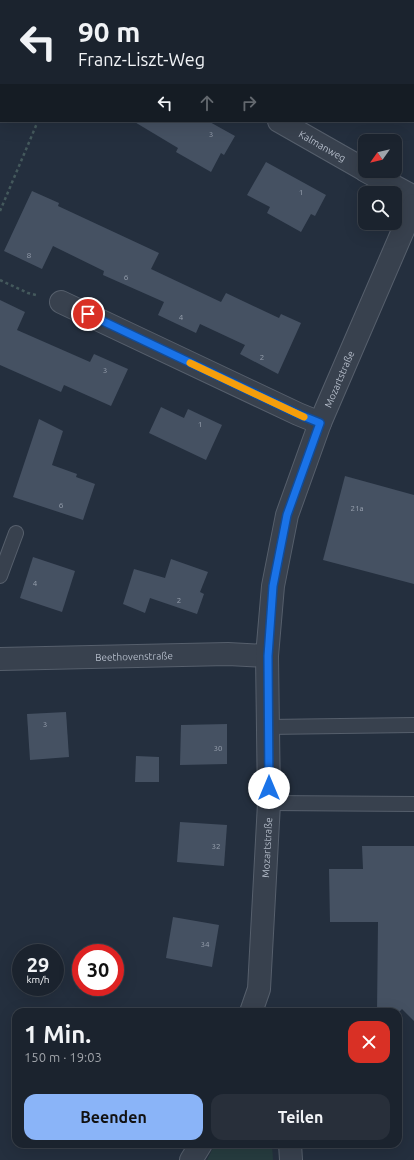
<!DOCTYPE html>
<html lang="de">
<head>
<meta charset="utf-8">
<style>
	body { margin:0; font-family:Ubuntu,sans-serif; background:#282f3a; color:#f1f3f6; height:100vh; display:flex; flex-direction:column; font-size:15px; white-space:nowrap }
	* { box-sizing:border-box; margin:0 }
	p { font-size:13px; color:#a0a4aa }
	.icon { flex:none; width:22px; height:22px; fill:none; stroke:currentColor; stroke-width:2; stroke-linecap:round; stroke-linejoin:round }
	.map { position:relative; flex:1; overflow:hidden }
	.side { position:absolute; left:12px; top:1008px; width:390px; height:140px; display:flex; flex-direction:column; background:#1b232e; border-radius:12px; box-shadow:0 4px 16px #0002,0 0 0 1px #39404a }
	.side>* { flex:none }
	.guide { position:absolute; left:0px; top:0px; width:414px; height:122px; box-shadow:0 4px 16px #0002,0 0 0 1px #39404a; background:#1b232e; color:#f1f3f6; overflow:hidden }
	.needle { width:26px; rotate:236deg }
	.buttons { position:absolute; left:358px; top:134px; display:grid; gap:8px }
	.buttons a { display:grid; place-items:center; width:44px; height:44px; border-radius:8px; background:#1b232e; box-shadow:0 4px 16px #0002,0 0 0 1px #39404a; font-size:20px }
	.speed { position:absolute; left:12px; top:944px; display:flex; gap:8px; font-size:20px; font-weight:700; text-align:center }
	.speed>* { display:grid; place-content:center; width:52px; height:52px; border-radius:50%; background:#1b232e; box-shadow:0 4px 16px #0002,0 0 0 1px #39404a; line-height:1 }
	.speed small { font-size:10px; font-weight:400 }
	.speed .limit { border:6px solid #d22; background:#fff; color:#111 }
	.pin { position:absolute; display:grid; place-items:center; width:34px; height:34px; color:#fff; margin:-17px; border:2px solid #fff; border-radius:50%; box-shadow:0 1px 4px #0007 }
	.me { position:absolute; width:44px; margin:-22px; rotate:0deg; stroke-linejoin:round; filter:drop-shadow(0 0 3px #0008) }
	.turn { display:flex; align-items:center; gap:14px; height:84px; padding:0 12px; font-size:18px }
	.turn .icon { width:52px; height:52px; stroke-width:2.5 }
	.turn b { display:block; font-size:28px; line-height:34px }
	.lanes { display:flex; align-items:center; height:38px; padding:0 12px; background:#0003; justify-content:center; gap:20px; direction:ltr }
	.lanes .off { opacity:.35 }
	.round { display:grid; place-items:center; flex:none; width:42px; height:42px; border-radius:12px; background:#282f3a }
	.overview { display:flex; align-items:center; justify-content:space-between; height:68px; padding:0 12px }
	h1 { font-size:24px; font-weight:700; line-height:30px }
	.cta { display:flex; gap:8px; margin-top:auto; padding:8px 12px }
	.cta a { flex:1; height:46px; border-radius:12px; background:#8ab4f8; color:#111; font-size:16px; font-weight:700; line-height:46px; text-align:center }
	.cta a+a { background:#282f3a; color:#f1f3f6 }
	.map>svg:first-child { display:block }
</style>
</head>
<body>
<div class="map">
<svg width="414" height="1160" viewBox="0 0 414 1160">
	<rect width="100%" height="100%" fill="#242f3e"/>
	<!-- green -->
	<polygon fill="#263c3f" points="215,1144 272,1144 273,1160 207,1160"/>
	<!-- building -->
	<g fill="#455162">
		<polygon points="133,121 208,121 235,136 224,155 221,153 211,172 176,152 178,148"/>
		<polygon points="266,162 326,195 315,216 311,214 301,232 267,213 270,207 247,195"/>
		<polygon points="32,191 59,203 58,206 159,253 151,269 221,302 226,293 279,318 281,314 301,323 278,374 240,354 245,345 200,324 196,333 158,315 164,302 103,275 104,271 53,246 42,269 4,251"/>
		<polygon points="0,300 25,312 17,330 90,362 94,354 128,369 111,406 64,385 61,392 0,365"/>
		<polygon points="161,407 184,418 188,409 222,425 206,460 149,433"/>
		<polygon points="39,419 63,431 52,465 77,474 76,477 95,484 83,520 13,497"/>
		<polygon points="345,476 414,495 414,584 323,560"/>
		<polygon points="33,557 75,571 62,612 20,598"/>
		<polygon points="171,559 208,572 200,592 204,594 197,614 150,598 145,613 123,604 134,569 165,578"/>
		<polygon points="66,712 69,757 30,760 27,714"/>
		<polygon points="227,724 227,764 180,765 181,725"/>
		<polygon points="136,756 159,757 159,782 135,782"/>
		<polygon points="180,822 227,825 224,866 177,862"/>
		<polygon points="362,846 414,846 414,1021 402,1009 399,1012 377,1012 378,922 330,922 329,869 363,869"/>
		<polygon points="173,917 219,925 212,967 166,958"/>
	</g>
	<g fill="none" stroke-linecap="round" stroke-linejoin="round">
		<defs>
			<g id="service">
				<polyline points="0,576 16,533"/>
				<polyline points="268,727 414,725"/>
				<polyline points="269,803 414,804"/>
			</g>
			<g id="minor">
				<path id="s1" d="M279,121L365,170"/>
				<polyline points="366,171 414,197"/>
				<polyline points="61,302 298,414 320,423"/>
				<path id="s2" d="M0,659L228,654L267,656"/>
				<path id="s3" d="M251,1012L259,989L269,803L267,656L273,586L287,515L320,423L414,205"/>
				<polyline points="290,1144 291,1160"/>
				<polyline points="191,1160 201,1144"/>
			</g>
		</defs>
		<!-- service casing -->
		<use href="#service" stroke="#565f6c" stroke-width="16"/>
		<!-- minor casing -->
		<use href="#minor" stroke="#565f6c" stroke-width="24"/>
		<!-- path -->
		<g stroke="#44595c" stroke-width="2.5" stroke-dasharray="3 3" stroke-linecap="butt">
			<polyline points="94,1 95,0"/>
			<polyline points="0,47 1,47"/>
			<polyline points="0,211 38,121"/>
			<polyline points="0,280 28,293 36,295"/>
		</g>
		<!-- service -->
		<use href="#service" stroke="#38414e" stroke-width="14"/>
		<!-- minor -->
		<use href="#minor" stroke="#38414e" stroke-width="22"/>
	</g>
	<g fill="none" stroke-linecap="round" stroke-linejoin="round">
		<defs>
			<polyline id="route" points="88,314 298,414 320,423 287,515 273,586 268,656 269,788"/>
		</defs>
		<!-- route casing -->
		<use href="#route" stroke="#114b97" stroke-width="10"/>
		<!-- route -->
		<use href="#route" stroke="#1a73e8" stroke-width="7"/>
		<!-- slow -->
		<polyline stroke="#f59e0b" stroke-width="7" points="190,363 304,417"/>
	</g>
	<g text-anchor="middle" stroke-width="3" stroke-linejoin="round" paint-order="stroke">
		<!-- number labels -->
		<g font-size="8" fill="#98a1af">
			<text x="211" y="137">3</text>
			<text x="301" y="195">1</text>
			<text x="29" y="258">8</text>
			<text x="126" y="280">6</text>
			<text x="181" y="320">4</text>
			<text x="262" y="360">2</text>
			<text x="105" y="373">3</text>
			<text x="200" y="427">1</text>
			<text x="61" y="508">6</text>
			<text x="357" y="511">21a</text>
			<text x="35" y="586">4</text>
			<text x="179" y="603">2</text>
			<text x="45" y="727">3</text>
			<text x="218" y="751">30</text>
			<text x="216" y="849">32</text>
			<text x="205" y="947">34</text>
		</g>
		<!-- street labels -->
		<g font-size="10" fill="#b4bcc9" stroke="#1d2633">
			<text dy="4" stroke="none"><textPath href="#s1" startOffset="50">Kalmanweg</textPath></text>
			<text dy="4" stroke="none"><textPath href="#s3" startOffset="646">Mozartstraße</textPath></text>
			<text dy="4" stroke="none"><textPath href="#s2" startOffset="134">Beethovenstraße</textPath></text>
			<text dy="4" stroke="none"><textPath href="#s3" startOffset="166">Mozartstraße</textPath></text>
		</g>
	</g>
</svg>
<div class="buttons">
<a><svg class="needle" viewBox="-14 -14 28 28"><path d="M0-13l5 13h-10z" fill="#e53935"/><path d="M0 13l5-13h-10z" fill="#a0a4aa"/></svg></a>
<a><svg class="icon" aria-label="search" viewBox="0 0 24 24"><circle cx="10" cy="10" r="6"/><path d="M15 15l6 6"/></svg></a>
</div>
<div class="speed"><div>29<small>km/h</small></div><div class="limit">30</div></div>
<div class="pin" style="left:88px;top:314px;background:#d93025"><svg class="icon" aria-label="arrive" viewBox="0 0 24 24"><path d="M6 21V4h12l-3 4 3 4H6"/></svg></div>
<svg class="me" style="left:269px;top:788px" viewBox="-20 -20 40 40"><circle r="19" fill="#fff"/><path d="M0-13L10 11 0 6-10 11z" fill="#1a73e8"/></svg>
<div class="guide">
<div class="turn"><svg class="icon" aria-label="left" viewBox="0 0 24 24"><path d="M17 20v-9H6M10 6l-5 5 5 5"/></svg><div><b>90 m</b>Franz-Liszt-Weg</div></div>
<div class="lanes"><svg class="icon" aria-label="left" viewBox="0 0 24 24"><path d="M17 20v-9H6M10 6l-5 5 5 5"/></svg><svg class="icon off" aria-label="ahead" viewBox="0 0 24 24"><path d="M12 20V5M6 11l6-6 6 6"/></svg><svg class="icon off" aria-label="right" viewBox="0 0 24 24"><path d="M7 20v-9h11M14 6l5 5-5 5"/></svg></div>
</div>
<section class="side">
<div class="overview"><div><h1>1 Min.</h1><p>150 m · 19:03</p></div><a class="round" style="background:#d93025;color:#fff"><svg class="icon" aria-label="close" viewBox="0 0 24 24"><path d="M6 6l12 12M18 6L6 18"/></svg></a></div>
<div class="cta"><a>Beenden</a><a>Teilen</a></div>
</section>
</div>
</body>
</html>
